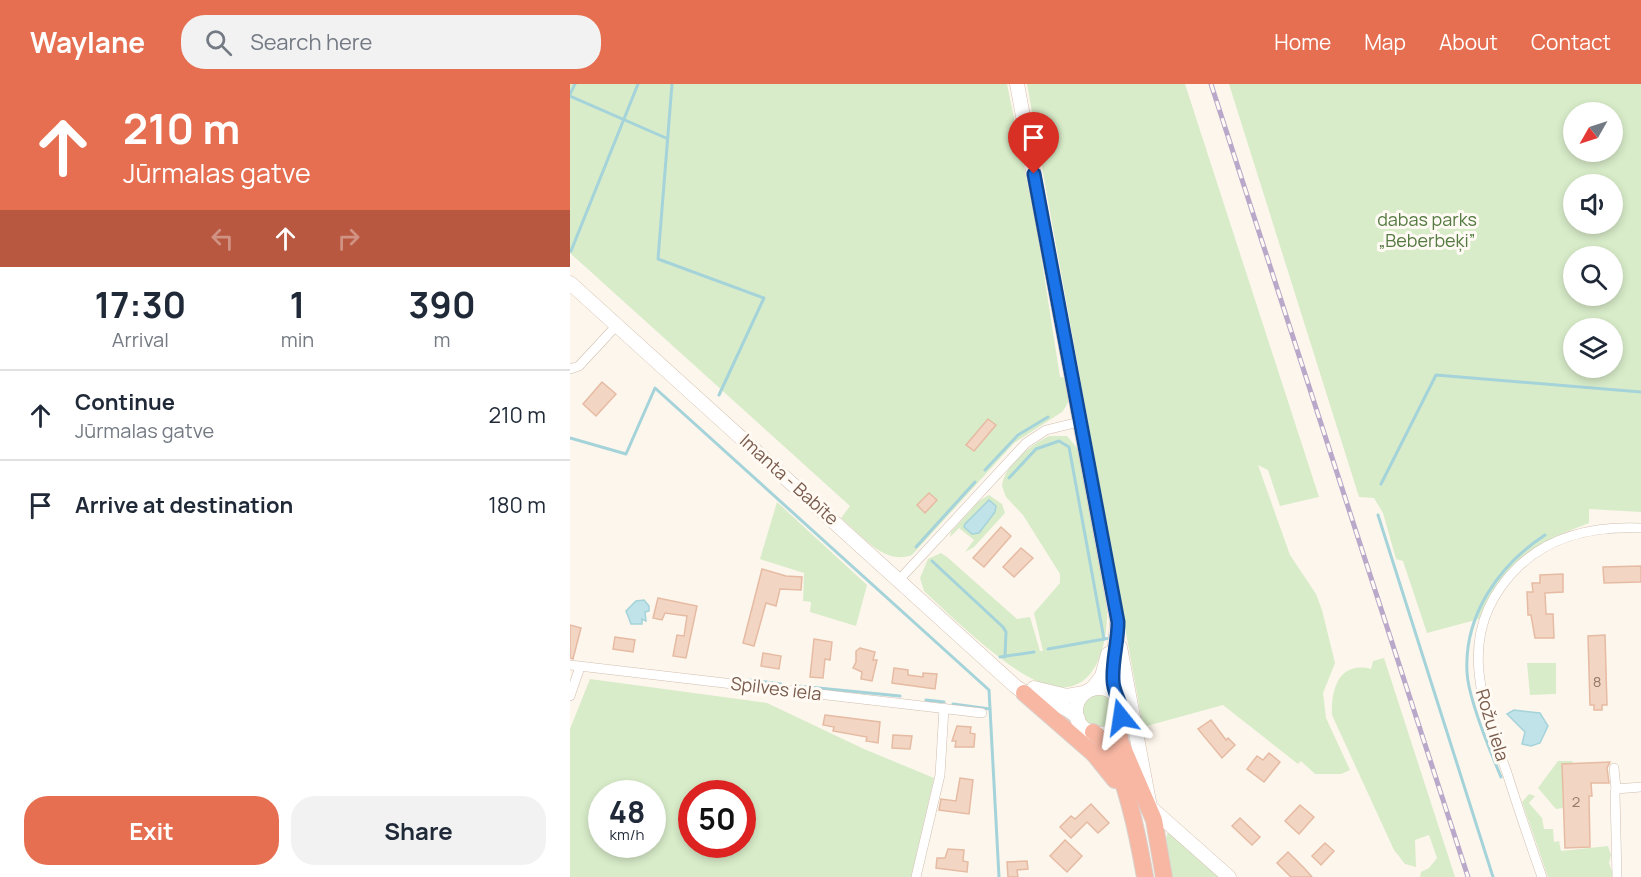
<!DOCTYPE html>
<html lang="en">
<head>
<meta charset="utf-8">
<style>
	body { margin:0; font-family:Manrope,sans-serif; background:#f2f2f3; color:#1f2937; height:100vh; display:flex; flex-direction:column; font-size:22px; white-space:nowrap }
	* { box-sizing:border-box; margin:0 }
	p { font-size:20px; color:#747a83 }
	.icon { flex:none; width:33px; height:33px; fill:none; stroke:currentColor; stroke-width:2; stroke-linecap:round; stroke-linejoin:round }
	.map { position:relative; flex:1; overflow:hidden }
	.side { display:flex; flex-direction:column; background:#fff; width:570px }
	.side>* { flex:none }
	.guide { background:#e76f51; color:#fff; overflow:hidden }
	.needle { width:39px; rotate:231deg }
	.fabs { position:absolute; left:993px; top:18px; display:grid; gap:12px }
	.fabs a { display:grid; place-items:center; width:60px; height:60px; border-radius:50%; background:#fff; box-shadow:0 3px 9px #0003; font-size:30px }
	.speed { position:absolute; left:18px; top:696px; display:flex; gap:12px; font-size:30px; font-weight:700; text-align:center }
	.speed>* { display:grid; place-content:center; width:78px; height:78px; border-radius:50%; background:#fff; box-shadow:0 3px 9px #0003; line-height:1 }
	.speed small { font-size:15px; font-weight:400 }
	.speed .limit { border:9px solid #d22; background:#fff; color:#111 }
	.pin { position:absolute; display:grid; place-items:center; width:51px; height:51px; color:#fff; margin:-62px -26px; border-radius:50% 50% 50% 0; rotate:-45deg; box-shadow:0 0 6px #0007 }
	.pin .icon { rotate:45deg }
	.me { position:absolute; width:66px; margin:-33px; rotate:345deg; stroke-linejoin:round; filter:drop-shadow(0 0 4px #0008) }
	.turn { display:flex; align-items:center; gap:21px; height:126px; padding:0 24px; font-size:27px }
	.turn .icon { width:78px; height:78px; stroke-width:2.5 }
	.turn b { display:block; font-size:42px; line-height:51px }
	.lanes { display:flex; align-items:center; height:57px; padding:0 24px; background:#0003; justify-content:center; gap:30px; direction:ltr }
	.lanes .off { opacity:.35 }
	.eta { display:flex; justify-content:space-evenly; align-items:center; height:102px; text-align:center }
	.eta b { font-size:36px; font-weight:700; line-height:42px }
	.cta { display:flex; gap:12px; margin-top:auto; padding:12px 24px }
	.cta a { flex:1; height:69px; border-radius:24px; background:#e76f51; color:#fff; font-size:24px; font-weight:700; line-height:69px; text-align:center }
	.cta a+a { background:#f2f2f3; color:#1f2937 }
	ul { padding:0; list-style:none }
	li { display:flex; align-items:center; gap:18px; height:90px; padding:0 24px; border-top:2px solid #e0e1e3 }
	li div { flex:1 }
	li b { display:block; font-size:22px }
	li em { font-style:normal }
	header { display:flex; align-items:center; gap:36px; box-sizing:border-box; height:84px; padding:0 30px; background:#e76f51; color:#fff }
	header strong { font-size:28px }
	nav { display:flex; gap:33px; margin-inline-start:auto; font-size:21px }
	.search { width:420px; height:54px; background:#f2f2f3; display:flex; align-items:center; gap:15px; box-sizing:border-box; padding:0 21px; border-radius:24px; color:#747a83; font-size:22px }
	main { display:flex; flex:1; min-height:0 }
	.map>svg:first-child { display:block }
</style>
</head>
<body>
<header>
<strong>Waylane</strong>
<div class="search"><svg class="icon" aria-label="search" viewBox="0 0 24 24"><circle cx="10" cy="10" r="6"/><path d="M15 15l6 6"/></svg>Search here</div>
<nav><a>Home</a><a>Map</a><a>About</a><a>Contact</a></nav>
</header>
<main>
<section class="side">
<div class="guide">
<div class="turn"><svg class="icon" aria-label="ahead" viewBox="0 0 24 24"><path d="M12 20V5M6 11l6-6 6 6"/></svg><div><b>210 m</b>Jūrmalas gatve</div></div>
<div class="lanes"><svg class="icon off" aria-label="left" viewBox="0 0 24 24"><path d="M17 20v-9H6M10 6l-5 5 5 5"/></svg><svg class="icon" aria-label="ahead" viewBox="0 0 24 24"><path d="M12 20V5M6 11l6-6 6 6"/></svg><svg class="icon off" aria-label="right" viewBox="0 0 24 24"><path d="M7 20v-9h11M14 6l5 5-5 5"/></svg></div>
</div>
<div class="eta">
<div><b>17:30</b><p>Arrival</p></div>
<div><b>1</b><p>min</p></div>
<div><b>390</b><p>m</p></div>
</div>
<ul>
<li><svg class="icon" aria-label="ahead" viewBox="0 0 24 24"><path d="M12 20V5M6 11l6-6 6 6"/></svg><div><b>Continue</b><p>Jūrmalas gatve</p></div><em>210 m</em></li>
<li><svg class="icon" aria-label="arrive" viewBox="0 0 24 24"><path d="M6 21V4h12l-3 4 3 4H6"/></svg><div><b>Arrive at destination</b></div><em>180 m</em></li>
</ul>
<div class="cta"><a>Exit</a><a>Share</a></div>
</section>
<div class="map">
<svg width="1071" height="793" viewBox="0 0 1071 793">
	<rect width="100%" height="100%" fill="#fdf6ec"/>
	<!-- green -->
	<g fill="#d8ecc9" fill-rule="evenodd">
		<path d="M0,0H437L467,146L490,293L497,294C499,308 502,316 492,328L444,359L342,471C314,482 291,450 271,434L280,422L0,169Z"/>
		<polygon points="457,0 615,0 749,413 710,422 698,386 688,381 720,471 746,510 752,526 765,579 753,609 756,634 780,686 771,690 745,690 731,677 728,680 653,621 573,643"/>
		<path d="M659,0H1071V428L1019,425V439C960,461 936,477 909,535L857,549L833,477L826,475L813,429L804,414L789,413ZM1004,28H1042V68H1004ZM1004,100H1042V140H1004ZM1004,172H1042V212H1004ZM1004,244H1042V284H1004Z"/>
		<path d="M479,352H497L508,365C517,408 526,452 532,496C534,509 538,523 537,536C535,571 521,614 477,601C440,590 382,533 354,507L350,494L358,475L371,469L377,473L447,535L460,533L470,567H473L464,529L490,499V490L453,431L436,413L432,402C434,381 462,360 479,352Z"/>
		<polygon points="419,411 432,420 435,429 404,463 395,468 404,456 389,444 380,453 381,448 409,417"/>
		<polygon points="207,418 297,501 286,542 240,528 241,518 233,517 234,489 190,475"/>
		<path d="M814,574L885,793H850L851,788L859,784L867,774L859,751L845,756L846,783L835,780L824,766L762,631C761,605 769,577 801,585L803,577Z"/>
		<polygon points="957,579 986,579 986,610 960,611"/>
		<path d="M20,595L197,619L294,665L364,694L341,793H0V645ZM32,710H82V760H32ZM122,710H172V760H122Z"/>
		<circle cx="530" cy="627" r="19"/>
		<polygon points="988,677 1002,677 1003,679 992,680 993,724 986,725 968,704"/>
		<polygon points="959,710 965,712 959,719 972,734 974,745 983,745 984,758 989,757 991,767 1038,762 1041,771 1039,779 1044,793 978,793 952,718"/>
		<polygon points="598,748 651,793 602,793 596,754"/>
	</g>
	<!-- water -->
	<g fill="#bfe3e8" stroke="#a5d3da" stroke-width="1.5">
		<polygon points="419,416 426,422 425,428 409,449 402,450 394,443 395,440"/>
		<polygon points="74,516 79,522 79,527 75,528 76,537 72,535 72,540 61,540 56,527 66,517"/>
		<polygon points="944,626 970,629 978,642 970,659 961,662 952,660 955,648 937,630"/>
	</g>
	<g fill="none" stroke-linecap="round" stroke-linejoin="round">
		<!-- stream -->
		<g stroke="#a5d3da" stroke-width="3">
			<polyline points="102,0 88,175 194,214 149,311"/>
			<polyline points="0,10 5,0"/>
			<polyline points="0,12 96,54"/>
			<polyline points="1,167 68,0"/>
			<polyline points="0,354 56,370 85,304 419,606 429,793"/>
			<polyline points="415,386 448,351 478,333"/>
			<polyline points="439,394 466,365 489,357 499,363 534,555"/>
			<polyline points="811,400 866,291 1071,308"/>
			<polyline points="808,431 923,793"/>
			<polyline points="346,463 405,398"/>
			<polyline points="362,477 433,543 436,548 435,573"/>
			<polyline points="478,565 540,554"/>
			<polyline points="430,573 464,568"/>
			<polyline points="179,596 211,600"/>
			<polyline points="228,602 330,612"/>
			<polyline points="356,616 374,618"/>
			<polyline points="383,620 420,625"/>
			<path d="M931,693C920,667 898,614 897,588C894,531 929,481 975,451"/>
		</g>
	</g>
	<!-- building -->
	<g fill="#f3d5c3" stroke="#e6bba3" stroke-width="1.5">
		<polygon points="32,298 46,310 26,332 13,320"/>
		<polygon points="418,335 426,341 404,367 396,361"/>
		<polygon points="359,409 367,416 355,429 347,421"/>
		<polygon points="431,443 441,452 414,483 403,474"/>
		<polygon points="451,464 463,474 444,493 433,483"/>
		<polygon points="1071,482 1071,498 1034,499 1033,483"/>
		<polygon points="192,485 216,492 232,493 231,506 210,505 206,522 196,519 184,562 173,559"/>
		<polygon points="993,490 993,508 975,509 976,530 983,530 984,554 965,554 961,531 958,531 957,508 963,508 962,499 970,499 970,491"/>
		<polygon points="88,514 127,522 116,574 103,572 107,551 114,552 117,532 95,529 92,536 83,534"/>
		<polygon points="0,541 11,544 3,575 0,574"/>
		<polygon points="1035,551 1037,621 1032,621 1032,626 1024,626 1024,621 1020,621 1018,552"/>
		<polygon points="45,553 65,556 63,568 43,565"/>
		<polygon points="244,555 262,558 260,576 255,575 253,594 240,593"/>
		<polygon points="290,564 305,568 303,576 307,576 302,597 291,595 292,588 283,584 286,578 286,567"/>
		<polygon points="193,569 211,572 209,585 191,582"/>
		<polygon points="324,584 338,586 338,591 353,593 353,589 367,590 365,605 322,599"/>
		<polygon points="255,631 310,638 308,659 296,657 297,653 263,647 264,643 253,641"/>
		<polygon points="641,636 656,656 658,654 665,661 652,674 628,645"/>
		<polygon points="387,642 401,643 400,649 405,650 404,663 385,663 386,657 382,657"/>
		<polygon points="323,651 342,652 340,665 322,664"/>
		<polygon points="699,669 710,678 694,698 677,685 687,672 693,676"/>
		<polygon points="1040,678 1037,684 1039,699 1021,699 1022,712 1019,712 1020,763 995,764 992,680"/>
		<polygon points="390,694 403,696 399,730 369,726 371,715 386,717"/>
		<polygon points="521,720 539,739 528,749 517,738 501,754 490,743 501,732 505,735"/>
		<polygon points="730,721 744,733 729,750 715,737"/>
		<polygon points="670,734 690,753 682,761 662,742"/>
		<polygon points="495,756 512,772 497,788 480,772"/>
		<polygon points="755,759 764,767 751,781 742,772"/>
		<polygon points="378,765 394,766 393,777 398,778 397,788 366,784 367,774 375,774"/>
		<polygon points="718,768 735,785 742,793 721,793 707,779"/>
		<polygon points="457,777 458,785 447,786 448,793 438,793 437,778"/>
	</g>
	<g fill="none" stroke-linecap="round" stroke-linejoin="round">
		<defs>
			<g id="street">
				<polyline points="0,285 9,282 47,241"/>
				<polyline points="329,496 456,359 476,346 509,338"/>
				<polyline points="0,581 412,629"/>
				<polyline points="0,612 10,583"/>
				<polyline points="1044,684 1046,705"/>
				<polyline points="346,793 370,691 374,624"/>
				<path d="M972,793C960,759 948,724 937,689C911,616 883,546 949,482C983,450 1026,442 1071,444"/>
				<polyline points="1047,793 1045,709 1046,705 1071,703"/>
			</g>
			<g id="secondary">
				<polyline points="447,0 547,538 542,595 546,610"/>
				<path d="M0,199L445,602C464,618 491,616 508,634"/>
				<polyline points="550,563 580,723 659,793"/>
				<polyline points="464,604 497,612 514,609"/>
				<circle cx="529" cy="627" r="23"/>
				<polyline points="522,605 532,592 538,570"/>
			</g>
			<g id="highway">
				<polyline points="454,609 524,670 545,696"/>
				<polyline points="549,638 550,657 584,736 594,793"/>
				<path d="M523,648C553,666 569,759 575,793"/>
			</g>
		</defs>
		<!-- street casing -->
		<use href="#street" stroke="#d1beb0" stroke-width="10"/>
		<!-- secondary casing -->
		<use href="#secondary" stroke="#d6c0b0" stroke-width="15"/>
		<!-- highway casing -->
		<use href="#highway" stroke="#dad1cd" stroke-width="18"/>
		<!-- street -->
		<use href="#street" stroke="#fff" stroke-width="9"/>
		<!-- secondary -->
		<use href="#secondary" stroke="#fff" stroke-width="14"/>
		<!-- highway -->
		<use href="#highway" stroke="#f7b7a3" stroke-width="16"/>
		<defs>
			<polyline id="rail" points="641,0 898,793"/>
		</defs>
		<!-- rail casing -->
		<use href="#rail" stroke="#b9a8c9" stroke-width="5"/>
		<!-- rail -->
		<use href="#rail" stroke="#fffaf3" stroke-width="3" stroke-dasharray="9" stroke-linecap="butt"/>
	</g>
	<g fill="none" stroke-linecap="round" stroke-linejoin="round">
		<defs>
			<path id="route" d="M464,90L548,538C548,558 542,577 543,596C543,610 553,618 551,633"/>
		</defs>
		<!-- route casing -->
		<use href="#route" stroke="#114b97" stroke-width="15"/>
		<!-- route -->
		<use href="#route" stroke="#1a73e8" stroke-width="10"/>
	</g>
	<g text-anchor="middle" stroke-width="6" stroke-linejoin="round" paint-order="stroke">
		<!-- number labels -->
		<g font-size="15" fill="#987a6a">
			<text x="1027" y="603">8</text>
			<text x="1006" y="723">2</text>
		</g>
		<!-- park labels -->
		<g font-size="18" fill="#537a41" stroke="#fffaf3">
			<text x="857" y="142">dabas parks<tspan x="857" dy="21">„Beberbeķi”</tspan></text>
		</g>
		<!-- street labels -->
		<g font-size="18" fill="#7a5c4d" stroke="#fffaf3">
			<text transform="translate(219 396) rotate(42)" y="6">Imanta - Babīte</text>
			<text transform="translate(206 605) rotate(7)" y="6">Spilves iela</text>
			<text transform="translate(922 641) rotate(73)" y="6">Rožu iela</text>
		</g>
	</g>
</svg>
<div class="fabs">
<a><svg class="needle" viewBox="-14 -14 28 28"><path d="M0-13l5 13h-10z" fill="#e53935"/><path d="M0 13l5-13h-10z" fill="#747a83"/></svg></a>
<a><svg class="icon" aria-label="sound" viewBox="0 0 24 24"><path d="M4 9h4l5-4v14l-5-4H4zM17 9q2 3 0 6"/></svg></a>
<a><svg class="icon" aria-label="search" viewBox="0 0 24 24"><circle cx="10" cy="10" r="6"/><path d="M15 15l6 6"/></svg></a>
<a><svg class="icon" aria-label="layers" viewBox="0 0 24 24"><path d="M12 4l9 5-9 5-9-5zM3 14l9 5 9-5"/></svg></a>
</div>
<div class="speed"><div>48<small>km/h</small></div><div class="limit">50</div></div>
<div class="pin" style="left:464px;top:90px;background:#d93025"><svg class="icon" aria-label="arrive" viewBox="0 0 24 24"><path d="M6 21V4h12l-3 4 3 4H6"/></svg></div>
<svg class="me" style="left:551px;top:633px" viewBox="-20 -20 40 40"><path d="M0-17L14 15 0 8-14 15z" fill="#1a73e8" stroke="#fff" stroke-width="4"/></svg>
</div>
</main>
</body>
</html>
